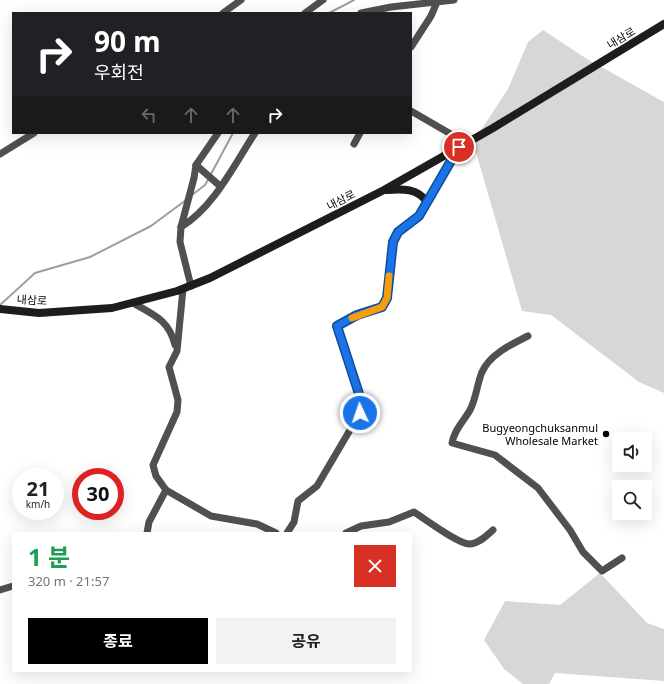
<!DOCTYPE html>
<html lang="ko">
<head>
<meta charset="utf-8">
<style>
	body { margin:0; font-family:"Noto Sans","Noto Sans KR",sans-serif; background:#f2f2f2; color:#202124; height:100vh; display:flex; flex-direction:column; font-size:15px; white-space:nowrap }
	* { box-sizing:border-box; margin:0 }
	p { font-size:13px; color:#757577 }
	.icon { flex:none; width:22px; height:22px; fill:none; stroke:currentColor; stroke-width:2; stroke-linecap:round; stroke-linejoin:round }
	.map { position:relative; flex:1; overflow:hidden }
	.side { position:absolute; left:12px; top:532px; width:400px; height:140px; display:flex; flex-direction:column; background:#fff; border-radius:0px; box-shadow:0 4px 16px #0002 }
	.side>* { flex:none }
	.top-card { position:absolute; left:12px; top:12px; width:400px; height:122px; border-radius:0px; box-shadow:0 4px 16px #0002; background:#202124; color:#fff; overflow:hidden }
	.fabs { position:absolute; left:612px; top:432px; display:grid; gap:8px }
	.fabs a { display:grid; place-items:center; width:40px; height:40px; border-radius:0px; background:#fff; box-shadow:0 4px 16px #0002; font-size:20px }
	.speed { position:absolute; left:12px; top:468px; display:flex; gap:8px; font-size:20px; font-weight:700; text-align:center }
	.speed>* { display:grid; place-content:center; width:52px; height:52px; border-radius:50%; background:#fff; box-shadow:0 4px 16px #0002; line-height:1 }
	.speed small { font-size:10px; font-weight:400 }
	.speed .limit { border:6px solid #d22; background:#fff; color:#111 }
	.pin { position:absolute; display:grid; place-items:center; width:34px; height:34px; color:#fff; margin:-17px; border:2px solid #fff; border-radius:50%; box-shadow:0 1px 4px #0007 }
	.me { position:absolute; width:44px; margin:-22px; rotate:357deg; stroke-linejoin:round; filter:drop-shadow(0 0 3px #0008) }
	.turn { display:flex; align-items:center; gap:14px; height:84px; padding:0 16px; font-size:18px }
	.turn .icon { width:52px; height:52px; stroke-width:2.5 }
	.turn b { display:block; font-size:28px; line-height:34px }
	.lanes { display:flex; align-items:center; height:38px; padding:0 16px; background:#0003; justify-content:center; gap:20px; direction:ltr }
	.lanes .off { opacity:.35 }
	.round { display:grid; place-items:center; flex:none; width:42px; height:42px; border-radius:0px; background:#f2f2f2 }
	.head { display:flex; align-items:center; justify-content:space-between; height:68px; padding:0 16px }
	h1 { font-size:24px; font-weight:700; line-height:30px; color:#1e9e55 }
	.cta { display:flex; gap:8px; margin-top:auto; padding:8px 16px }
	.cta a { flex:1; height:46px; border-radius:0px; background:#000; color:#fff; font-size:16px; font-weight:700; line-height:46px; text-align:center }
	.cta a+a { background:#f2f2f2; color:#202124 }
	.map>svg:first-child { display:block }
</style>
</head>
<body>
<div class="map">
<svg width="664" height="684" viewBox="0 0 664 684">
	<rect width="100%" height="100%" fill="#fff"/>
	<!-- green -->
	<g fill="#d7d7d7">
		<polygon points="543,30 587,59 664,102 664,393 639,382 551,315 522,311 473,142 508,89 528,42"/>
		<polygon points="600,573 647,623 664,629 664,681 555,673 549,684 523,684 504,669 484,640 505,601 560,605"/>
	</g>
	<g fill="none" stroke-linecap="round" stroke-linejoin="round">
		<!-- stream -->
		<g stroke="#9e9e9e" stroke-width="2">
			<polyline points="329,13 354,0"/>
			<polyline points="211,174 233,133"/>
			<polyline points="192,195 205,185 209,178"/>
			<polyline points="0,305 35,273 90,257 151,226 186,200"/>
		</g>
		<!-- street -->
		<g stroke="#505050" stroke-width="7">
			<polyline points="223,13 241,0"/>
			<polyline points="305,13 323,0"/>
			<polyline points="361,13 391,7 454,0"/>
			<polyline points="411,47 431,16 437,2"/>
			<polyline points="411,111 449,133 458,142"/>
			<polyline points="354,144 360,133"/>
			<polyline points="0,154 34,133"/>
			<polyline points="196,165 220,186"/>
			<path d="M181,227C214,207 234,165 255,133"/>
			<polyline points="191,286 180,242 181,227 194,178 196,165 218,133"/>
			<path d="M133,303C154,315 169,320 175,345"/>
			<path d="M528,336C512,344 490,354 482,372C477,384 476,399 470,410C464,421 454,430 452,443L495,455L538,488L570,530L583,552L602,571L622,558"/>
			<polyline points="166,490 211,516 257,524 276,533"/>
			<polyline points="147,533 149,522 166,490 156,476 153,465 177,412 178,400 169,367 177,351 183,289"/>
			<polyline points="287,533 294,522 298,501 317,486 360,413 361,400 337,326 357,315 382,307 387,298 393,242 398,232 419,216 459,147"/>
			<path d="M346,533L361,526L389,522L414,512C425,519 457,543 469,544C479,544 487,535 493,530"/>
			<polyline points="0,590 13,586"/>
		</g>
		<!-- secondary -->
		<g stroke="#1d1d1d" stroke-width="8">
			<path d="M387,190C403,189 417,188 427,202"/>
			<polyline points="0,309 39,313 112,308 177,291 210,278 384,190 493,128 664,24"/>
		</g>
	</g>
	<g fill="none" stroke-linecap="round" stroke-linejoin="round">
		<defs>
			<polyline id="route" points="360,413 361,400 337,326 357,315 382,307 387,298 393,242 398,232 419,216 459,147"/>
		</defs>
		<!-- route casing -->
		<use href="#route" stroke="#114b97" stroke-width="10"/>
		<!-- route -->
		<use href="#route" stroke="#1a73e8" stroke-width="7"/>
		<!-- slow -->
		<polyline stroke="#f59e0b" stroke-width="7" points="352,318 382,307 387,298 389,276"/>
	</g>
	<!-- markers -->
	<circle fill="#000" stroke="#fff" stroke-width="1.5" cx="606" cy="434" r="4"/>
	<g text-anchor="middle" stroke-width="3" stroke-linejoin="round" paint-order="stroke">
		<!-- street labels -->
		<g font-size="11" fill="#000" stroke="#fff">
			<text transform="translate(621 38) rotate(-31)" y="4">내삼로</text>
			<text transform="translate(341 200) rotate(-27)" y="4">내삼로</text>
			<text transform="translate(32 300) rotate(3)" y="4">내삼로</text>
		</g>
		<!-- poi labels -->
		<g font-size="11" fill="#000" stroke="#fff" text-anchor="end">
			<text x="598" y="432">Bugyeongchuksanmul<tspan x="598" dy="13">Wholesale Market</tspan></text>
		</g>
	</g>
</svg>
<div class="fabs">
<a><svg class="icon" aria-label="sound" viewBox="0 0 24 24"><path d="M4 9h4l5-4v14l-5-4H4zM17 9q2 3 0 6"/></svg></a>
<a><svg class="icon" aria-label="search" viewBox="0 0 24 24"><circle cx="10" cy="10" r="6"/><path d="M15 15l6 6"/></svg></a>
</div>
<div class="speed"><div>21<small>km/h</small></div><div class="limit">30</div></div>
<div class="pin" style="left:459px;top:147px;background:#d93025"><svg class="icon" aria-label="arrive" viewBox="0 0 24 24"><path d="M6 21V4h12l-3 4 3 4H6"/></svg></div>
<svg class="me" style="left:360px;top:413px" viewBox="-20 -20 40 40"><circle r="17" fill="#1a73e8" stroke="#fff" stroke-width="3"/><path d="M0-11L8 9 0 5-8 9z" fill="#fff"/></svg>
<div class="top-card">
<div class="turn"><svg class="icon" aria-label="right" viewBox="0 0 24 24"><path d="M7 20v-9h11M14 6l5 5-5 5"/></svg><div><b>90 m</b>우회전</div></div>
<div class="lanes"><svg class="icon off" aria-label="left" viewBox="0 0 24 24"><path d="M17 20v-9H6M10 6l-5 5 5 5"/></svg><svg class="icon off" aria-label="ahead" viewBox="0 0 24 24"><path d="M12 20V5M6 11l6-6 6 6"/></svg><svg class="icon off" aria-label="ahead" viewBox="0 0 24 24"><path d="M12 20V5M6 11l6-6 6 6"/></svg><svg class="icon" aria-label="right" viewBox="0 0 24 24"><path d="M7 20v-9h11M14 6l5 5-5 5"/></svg></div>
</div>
<section class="side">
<div class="head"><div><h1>1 분</h1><p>320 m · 21:57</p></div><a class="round" style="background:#d93025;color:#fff"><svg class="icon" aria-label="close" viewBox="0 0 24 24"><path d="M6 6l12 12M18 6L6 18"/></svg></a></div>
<div class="cta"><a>종료</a><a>공유</a></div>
</section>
</div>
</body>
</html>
